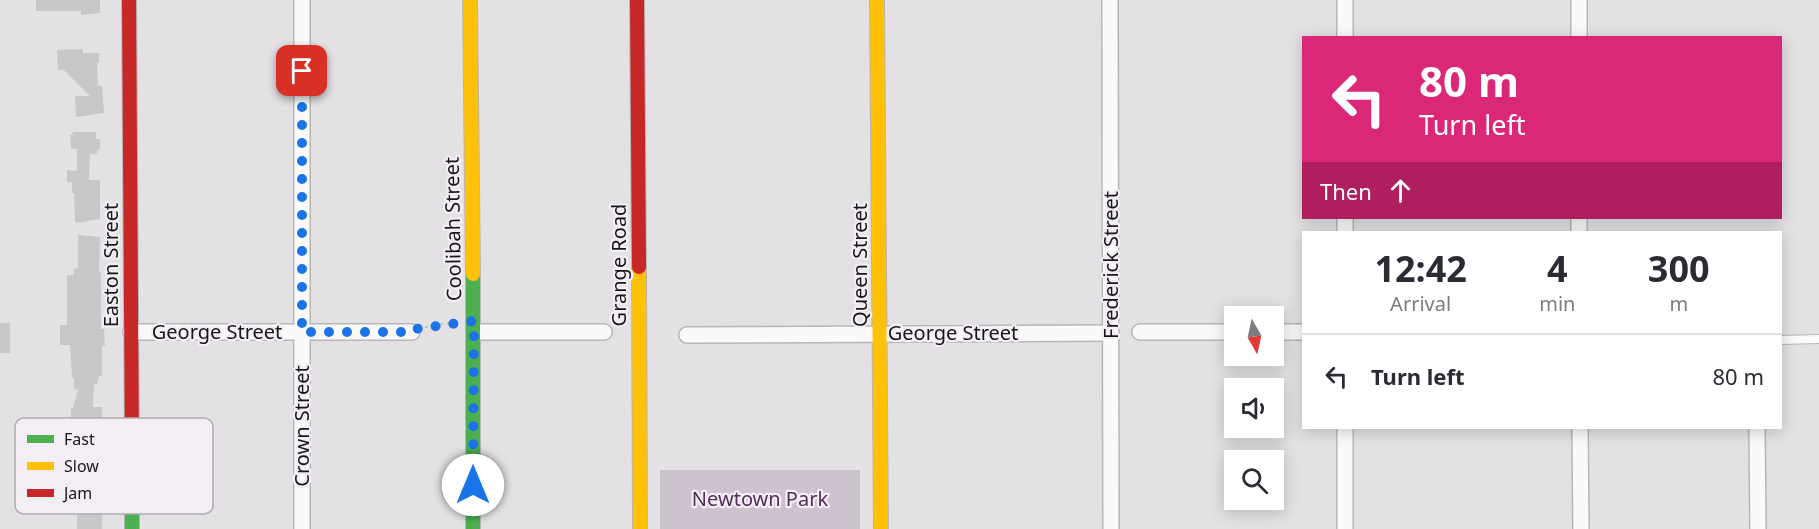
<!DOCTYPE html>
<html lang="en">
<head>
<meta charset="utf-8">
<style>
	body { margin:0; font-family:"Noto Sans",sans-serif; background:#f7f7f7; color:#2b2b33; height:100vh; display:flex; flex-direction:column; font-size:22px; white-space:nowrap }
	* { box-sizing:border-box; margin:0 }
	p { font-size:20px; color:#7c7c81 }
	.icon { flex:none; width:33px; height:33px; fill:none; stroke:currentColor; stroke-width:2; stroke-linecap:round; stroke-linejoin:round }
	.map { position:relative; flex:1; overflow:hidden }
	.sheet { position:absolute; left:1302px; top:231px; width:480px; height:198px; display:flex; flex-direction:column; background:#fff; border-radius:0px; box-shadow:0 3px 15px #0003 }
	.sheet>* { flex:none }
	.hud { position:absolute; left:1302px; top:36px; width:480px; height:183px; border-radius:0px; box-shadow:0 3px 15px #0003; background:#db2777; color:#fff; overflow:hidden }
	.needle { width:39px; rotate:171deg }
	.tools { position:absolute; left:1224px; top:306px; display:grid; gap:12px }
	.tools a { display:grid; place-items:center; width:60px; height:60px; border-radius:0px; background:#fff; box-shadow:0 3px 15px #0003; font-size:30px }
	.pin { position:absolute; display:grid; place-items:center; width:51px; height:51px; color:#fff; margin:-26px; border-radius:12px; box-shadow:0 3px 9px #0006 }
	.me { position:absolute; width:66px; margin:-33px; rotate:0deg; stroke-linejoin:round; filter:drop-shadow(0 0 4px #0008) }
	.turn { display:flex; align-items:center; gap:21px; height:126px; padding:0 18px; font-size:27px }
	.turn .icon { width:78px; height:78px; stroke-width:2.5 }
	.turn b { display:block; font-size:42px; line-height:51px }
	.then { display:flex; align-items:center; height:57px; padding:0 18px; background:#0003; gap:12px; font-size:22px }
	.eta { display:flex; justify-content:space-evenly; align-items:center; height:102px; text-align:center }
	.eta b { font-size:36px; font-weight:700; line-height:42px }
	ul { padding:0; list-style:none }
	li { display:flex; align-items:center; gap:18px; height:84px; padding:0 18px; border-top:2px solid #e1e1e2 }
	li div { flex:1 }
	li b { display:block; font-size:22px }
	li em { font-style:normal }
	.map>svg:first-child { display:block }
</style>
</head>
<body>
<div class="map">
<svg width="1819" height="529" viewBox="0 0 1819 529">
	<rect width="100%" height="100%" fill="#e4e1e5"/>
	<!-- green -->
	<rect fill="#cdc3ce" x="660" y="470" width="200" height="59"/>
	<!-- building -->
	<g fill="#c8c8ca">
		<polygon points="36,0 100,0 100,13 81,15 81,11 36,11"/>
		<polygon points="83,49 83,53 99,53 99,63 97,63 98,86 102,86 104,113 76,117 75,96 90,96 64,70 58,70 57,50"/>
		<polygon points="72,132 96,132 96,139 100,139 100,149 97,150 97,154 90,154 89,180 100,180 100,219 76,223 75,220 74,193 72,193 72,182 67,182 67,170 77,171 77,149 71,149 70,135 73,135"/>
		<polygon points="78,235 100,237 99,273 101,272 101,329 104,329 105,346 102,346 102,376 99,376 97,384 94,384 93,407 102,407 102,462 96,463 94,484 103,483 102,529 77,529 77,486 81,484 81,464 79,464 78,429 71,429 71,408 73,408 78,390 74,389 74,378 72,378 70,345 60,345 60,325 67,325 67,275 74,275 74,269 78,268"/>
		<rect x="0" y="323" width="10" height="30"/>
	</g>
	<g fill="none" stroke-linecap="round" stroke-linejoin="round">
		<defs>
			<polyline id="lane" points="1780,340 1819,339"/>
			<g id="street">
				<polyline points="302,0 302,529"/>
				<polyline points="1110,0 1111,529"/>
				<polyline points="1579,0 1579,38"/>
				<polyline points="1345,38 1345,0"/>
				<polyline points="1579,218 1579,232"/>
				<polyline points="1345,232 1345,218"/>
				<polyline points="131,332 412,332"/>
				<polyline points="474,332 604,332"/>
				<polyline points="1140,332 1234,332"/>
				<polyline points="1274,332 1304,332"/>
				<polyline points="687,335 1111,333"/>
				<polyline points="1345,428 1345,529"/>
				<polyline points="1580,428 1581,529"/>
				<polyline points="1757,428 1758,529"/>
			</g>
			<g id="fast">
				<polyline points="132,454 132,529"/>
				<polyline points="473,529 473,274"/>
			</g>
			<g id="slow">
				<polyline points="470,0 473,274"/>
				<polyline points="877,0 881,529"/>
				<polyline points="639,267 640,529"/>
			</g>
			<g id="jam">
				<polyline points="129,0 132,454"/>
				<polyline points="637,0 639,267"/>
			</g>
		</defs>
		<!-- lane casing -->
		<use href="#lane" stroke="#b7b6b8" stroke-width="10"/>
		<!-- street casing -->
		<use href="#street" stroke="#b7b6b8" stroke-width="18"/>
		<!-- fast casing -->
		<use href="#fast" stroke="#b7b6b8" stroke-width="16"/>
		<!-- slow casing -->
		<use href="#slow" stroke="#b7b6b8" stroke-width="16"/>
		<!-- jam casing -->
		<use href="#jam" stroke="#b7b6b8" stroke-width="16"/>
		<!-- path -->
		<polyline stroke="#c1bfc1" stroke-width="2" stroke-dasharray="3 4.5" stroke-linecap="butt" points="425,327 455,322"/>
		<!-- lane -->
		<use href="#lane" stroke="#fbfafb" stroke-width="8"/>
		<!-- street -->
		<use href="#street" stroke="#fbfafb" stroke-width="15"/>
		<!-- fast -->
		<use href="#fast" stroke="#4caf50" stroke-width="14"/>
		<!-- slow -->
		<use href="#slow" stroke="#ffc107" stroke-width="14"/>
		<!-- jam -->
		<use href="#jam" stroke="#c62828" stroke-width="14"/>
	</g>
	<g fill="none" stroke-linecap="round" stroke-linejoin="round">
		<!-- route -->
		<polyline stroke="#1a73e8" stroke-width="10" stroke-dasharray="0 18" points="302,71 302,332 412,332 415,329 474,321 473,485"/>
	</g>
	<g text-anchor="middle" stroke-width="4.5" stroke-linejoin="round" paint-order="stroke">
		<!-- street labels -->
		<g font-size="20" fill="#171618" stroke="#f2eef3">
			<text transform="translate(453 229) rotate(-91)" y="7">Coolibah Street</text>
			<text transform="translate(111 265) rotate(-90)" y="7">Easton Street</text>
			<text transform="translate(619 265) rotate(-90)" y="7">Grange Road</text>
			<text transform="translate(860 265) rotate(-90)" y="7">Queen Street</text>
			<text transform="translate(1111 265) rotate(-90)" y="7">Frederick Street</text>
			<text x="217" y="339">George Street</text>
			<text x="953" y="340">George Street</text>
			<text transform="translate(302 426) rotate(-90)" y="7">Crown Street</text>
		</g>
		<!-- park labels -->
		<g font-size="20" fill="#523057" stroke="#f2eef3">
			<text x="760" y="506">Newtown Park</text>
		</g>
	</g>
	<!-- legend -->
	<rect x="15" y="418" width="198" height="96" rx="9" fill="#f2eef3" stroke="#b0adb1" stroke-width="1.5"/>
	<rect x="27" y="435" width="27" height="8" fill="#4caf50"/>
	<rect x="27" y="462" width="27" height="8" fill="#ffc107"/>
	<rect x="27" y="489" width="27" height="8" fill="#c62828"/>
	<g font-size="16" fill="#171618">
		<text x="64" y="445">Fast</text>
		<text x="64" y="472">Slow</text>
		<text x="64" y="499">Jam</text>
	</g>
</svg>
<div class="tools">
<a><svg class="needle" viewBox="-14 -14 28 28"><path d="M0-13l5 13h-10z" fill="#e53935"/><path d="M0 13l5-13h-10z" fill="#7c7c81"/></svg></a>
<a><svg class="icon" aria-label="sound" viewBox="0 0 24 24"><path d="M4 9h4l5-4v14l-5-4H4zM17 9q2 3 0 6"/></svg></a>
<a><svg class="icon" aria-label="search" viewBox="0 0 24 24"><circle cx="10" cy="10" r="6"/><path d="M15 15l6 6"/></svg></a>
</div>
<div class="pin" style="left:302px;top:71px;background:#d93025"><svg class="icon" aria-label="arrive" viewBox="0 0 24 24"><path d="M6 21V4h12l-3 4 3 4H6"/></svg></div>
<svg class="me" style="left:473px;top:485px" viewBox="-20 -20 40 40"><circle r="19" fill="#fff"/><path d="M0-13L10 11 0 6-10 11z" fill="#1a73e8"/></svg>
<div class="hud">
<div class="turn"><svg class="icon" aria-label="left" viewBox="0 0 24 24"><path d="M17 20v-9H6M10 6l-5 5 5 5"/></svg><div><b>80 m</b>Turn left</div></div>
<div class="then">Then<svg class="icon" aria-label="ahead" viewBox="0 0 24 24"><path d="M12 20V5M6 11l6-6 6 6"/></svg></div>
</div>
<section class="sheet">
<div class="eta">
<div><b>12:42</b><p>Arrival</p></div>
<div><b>4</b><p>min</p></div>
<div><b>300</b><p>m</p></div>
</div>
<ul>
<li><svg class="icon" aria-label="left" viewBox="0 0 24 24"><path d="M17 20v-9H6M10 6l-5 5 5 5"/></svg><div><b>Turn left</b></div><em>80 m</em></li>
</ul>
</section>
</div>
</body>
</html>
